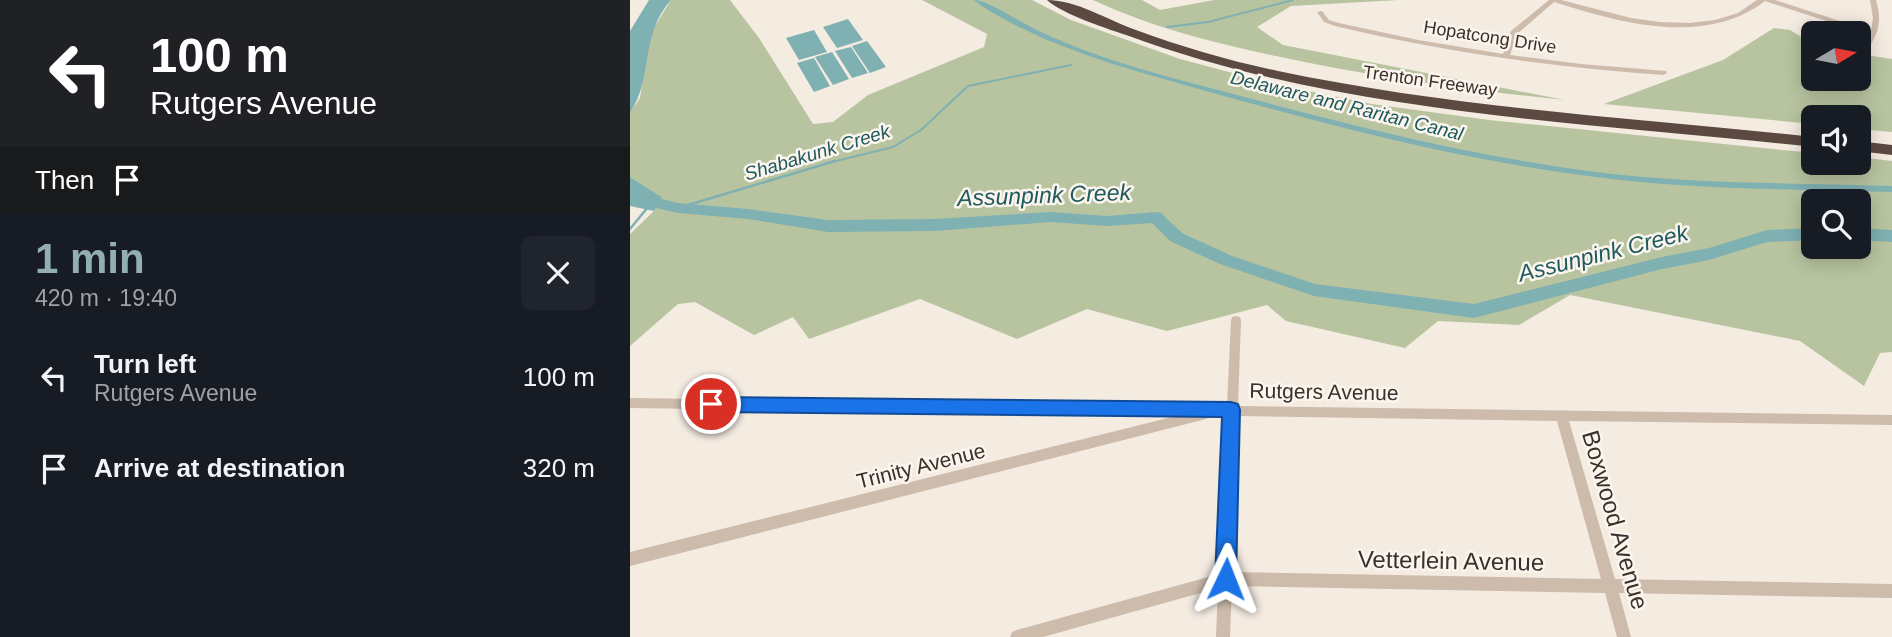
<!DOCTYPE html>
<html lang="en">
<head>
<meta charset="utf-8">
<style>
	body { margin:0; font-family:Helvetica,sans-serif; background:#20242c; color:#f1f3f6; height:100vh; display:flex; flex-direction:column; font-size:26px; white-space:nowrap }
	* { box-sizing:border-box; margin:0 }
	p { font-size:23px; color:#9ea1a6 }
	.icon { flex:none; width:38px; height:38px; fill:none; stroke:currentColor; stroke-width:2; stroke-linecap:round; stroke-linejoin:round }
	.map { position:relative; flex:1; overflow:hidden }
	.details { display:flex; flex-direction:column; background:#171b24; width:630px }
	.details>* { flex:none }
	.hud { background:#202124; color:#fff; overflow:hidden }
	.needle { width:46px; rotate:80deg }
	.tools { position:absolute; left:1171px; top:21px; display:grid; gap:14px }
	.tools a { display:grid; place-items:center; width:70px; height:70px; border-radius:10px; background:#171b24; box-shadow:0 4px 18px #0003; font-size:35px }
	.pin { position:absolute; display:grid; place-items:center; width:60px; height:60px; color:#fff; margin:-30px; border:4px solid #fff; border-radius:50%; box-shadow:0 2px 7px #0007 }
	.me { position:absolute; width:77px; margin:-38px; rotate:2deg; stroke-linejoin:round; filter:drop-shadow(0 0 5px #0008) }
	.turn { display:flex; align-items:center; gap:24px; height:147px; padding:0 35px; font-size:32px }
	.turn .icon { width:91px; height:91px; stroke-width:2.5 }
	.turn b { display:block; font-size:49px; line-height:60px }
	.then { display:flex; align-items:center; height:66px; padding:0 35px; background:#0003; gap:14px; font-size:26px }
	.round { display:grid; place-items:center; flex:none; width:74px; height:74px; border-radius:10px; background:#20242c }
	.summary { display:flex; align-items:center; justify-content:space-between; height:119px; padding:0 35px }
	h1 { font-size:42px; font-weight:800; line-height:52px; color:#92aeb2 }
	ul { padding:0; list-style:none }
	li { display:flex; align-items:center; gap:21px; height:91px; padding:0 35px }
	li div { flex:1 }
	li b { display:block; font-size:26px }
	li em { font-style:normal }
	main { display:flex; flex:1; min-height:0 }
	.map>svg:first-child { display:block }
</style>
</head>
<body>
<main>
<section class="details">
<div class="hud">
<div class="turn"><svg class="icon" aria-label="left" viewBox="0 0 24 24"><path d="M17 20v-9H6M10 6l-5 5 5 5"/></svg><div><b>100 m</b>Rutgers Avenue</div></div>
<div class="then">Then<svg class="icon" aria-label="arrive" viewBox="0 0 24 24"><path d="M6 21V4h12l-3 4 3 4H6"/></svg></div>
</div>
<div class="summary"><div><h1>1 min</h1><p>420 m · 19:40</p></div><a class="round"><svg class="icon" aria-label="close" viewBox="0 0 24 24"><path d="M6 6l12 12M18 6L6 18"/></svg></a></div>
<ul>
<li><svg class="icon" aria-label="left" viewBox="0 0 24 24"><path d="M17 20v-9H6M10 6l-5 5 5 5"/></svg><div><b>Turn left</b><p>Rutgers Avenue</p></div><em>100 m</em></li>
<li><svg class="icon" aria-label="arrive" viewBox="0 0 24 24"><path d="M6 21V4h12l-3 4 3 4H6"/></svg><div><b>Arrive at destination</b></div><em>320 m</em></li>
</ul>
</section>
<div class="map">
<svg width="1262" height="637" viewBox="0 0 1262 637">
	<rect width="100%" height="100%" fill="#f4ebe1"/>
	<!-- green -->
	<g fill="#b8c4a0" fill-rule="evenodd">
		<path d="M41,0H100L129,38L183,124L203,122L238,95L354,47L357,34L292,0H402L441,20L550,59L644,84L742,104L859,120L1183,153V163H1228L1229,157L1262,161V352L1250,353L1234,386L1170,341L940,295L889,325L808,321L775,348L656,321L637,305L537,331L457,309L387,339L290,299L179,339L163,317L124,335L65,302L48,304L0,346V234L24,211L32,197L0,177V113L10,98L20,34ZM1183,201H1228V247H1183Z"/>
		<path d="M463,0H512L530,10L584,0H768L661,6L627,27L653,45L935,100C837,90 742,77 646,56C584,43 521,27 463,0Z"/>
		<polygon points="1144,28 1160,30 1183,44 1183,79 1228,79 1229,54 1262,59 1262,132 1229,129 1228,117 1183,117 1183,124 974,104 1093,60"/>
	</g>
	<!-- water -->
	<g fill="#7fb0b2">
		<path d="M19,0H41C9,36 24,77 0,113V31Z"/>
		<polygon points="218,19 233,40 207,48 193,27"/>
		<polygon points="184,30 197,52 169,60 156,38"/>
		<polygon points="237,41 256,67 240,73 222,46"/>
		<polygon points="221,47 238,73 222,78 205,51"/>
		<polygon points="202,52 219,79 203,85 185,57"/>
		<polygon points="184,58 200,86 184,92 167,63"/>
		<polygon points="0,177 32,197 24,211 0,206"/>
	</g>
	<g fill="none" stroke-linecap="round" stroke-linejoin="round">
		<!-- stream-far1 -->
		<g stroke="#7fb0b2" stroke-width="2">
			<polyline points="537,27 578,22 663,0"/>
			<polyline points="198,163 263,147 291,130 338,86 441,65"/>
		</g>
		<!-- stream -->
		<g stroke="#7fb0b2" stroke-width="2.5">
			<polyline points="48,208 205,161"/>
			<polyline points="0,229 18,207"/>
		</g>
		<!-- canal -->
		<path fill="#7fb0b2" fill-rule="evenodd" d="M344,0C357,0 390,22 405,29C474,63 552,80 626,100C743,131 861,160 982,174C1075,184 1169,183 1262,186V192C1169,189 1075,190 982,179C841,163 705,127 569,89C508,72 446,55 389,27C374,19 357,11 344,0Z"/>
		<!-- river -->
		<g fill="#7fb0b2" fill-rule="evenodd">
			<polygon points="0,186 19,196 48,203 118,209 198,220 305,219 421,212 477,216 526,212 531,213 552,233 602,256 685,284 844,304 1032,257 1079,248 1137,230 1183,228 1183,240 1137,242 1079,260 1032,269 844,318 684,296 590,264 540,241 522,223 477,226 421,222 305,231 198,232 118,219 48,213 9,204 0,198"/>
			<polygon points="1228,228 1262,230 1262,242 1228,240"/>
		</g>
		<!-- street -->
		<g fill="#cdbbac" fill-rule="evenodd">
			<path d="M919,0H931L1001,18L1030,22L1059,23L1085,20L1108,13L1127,0H1145L1241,31L1243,18L1240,0H1246C1252,19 1249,32 1239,47H1236L1232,45L1239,35L1135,1C1075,47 990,23 924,2L887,34L880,55L951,64L1036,71L1037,73L1033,75C922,67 813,52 705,26L694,22L687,12L692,11L699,20L709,23L788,40L873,54L881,31Z"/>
			<path d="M606,316L610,317L611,320L608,406L1262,415V425L939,421L985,579L1262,584V598L989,593L1001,637H987L975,593L602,586L600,637H586L588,588L413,637H380L382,632L387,630L589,574L596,416H581L576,419L0,566V552L550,415L0,408V398L597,406L601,320L602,317ZM608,416L927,421L971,579L602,572Z"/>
		</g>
		<!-- highway -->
		<g fill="#5c4a42" fill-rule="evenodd">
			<path d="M417,0C447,0 477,20 506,30C552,47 600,61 648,71C824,108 1005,118 1183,137V147C957,122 714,115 499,36C478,29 432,14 417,0Z"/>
			<polygon points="1228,141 1262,145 1262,155 1228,151"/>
		</g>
	</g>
	<!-- route -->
	<polygon fill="#1a73e8" stroke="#114b97" stroke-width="2" points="81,397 601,402 608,404 610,410 606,579 603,587 596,590 588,587 585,579 592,417 81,412 75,410 72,404 75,399"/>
	<g text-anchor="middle" stroke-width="5" stroke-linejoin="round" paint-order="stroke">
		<!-- far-street labels -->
		<g font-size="18" fill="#3b302b" stroke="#fbf5ee">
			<text transform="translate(860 37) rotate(9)" y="6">Hopatcong Drive</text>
			<text transform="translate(800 81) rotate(8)" y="6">Trenton Freeway</text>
		</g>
		<!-- far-water labels -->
		<g font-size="19" font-style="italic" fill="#1f5a5e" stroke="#fbf5ee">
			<text transform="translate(717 105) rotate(14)" y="7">Delaware and Raritan Canal</text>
			<text transform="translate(187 152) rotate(-17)" y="7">Shabakunk Creek</text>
		</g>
		<!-- street labels -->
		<g font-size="21" fill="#3b302b" stroke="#fbf5ee">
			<text transform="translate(694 392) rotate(1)" y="7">Rutgers Avenue</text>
			<text transform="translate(291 466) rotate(-14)" y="7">Trinity Avenue</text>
		</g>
		<!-- water labels -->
		<g font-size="23" font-style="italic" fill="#1f5a5e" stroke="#fbf5ee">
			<text transform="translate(414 195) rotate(-2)" y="8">Assunpink Creek</text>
			<text transform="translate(973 253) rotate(-14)" y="8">Assunpink Creek</text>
		</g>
		<!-- near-street labels -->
		<g font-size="24" fill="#3b302b" stroke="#fbf5ee">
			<text transform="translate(985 520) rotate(74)" y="8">Boxwood Avenue</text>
			<text transform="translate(821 561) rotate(1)" y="8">Vetterlein Avenue</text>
		</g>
	</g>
</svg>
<div class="tools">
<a><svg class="needle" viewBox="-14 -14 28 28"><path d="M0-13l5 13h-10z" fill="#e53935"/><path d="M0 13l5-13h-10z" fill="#9ea1a6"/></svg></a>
<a><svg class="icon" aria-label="sound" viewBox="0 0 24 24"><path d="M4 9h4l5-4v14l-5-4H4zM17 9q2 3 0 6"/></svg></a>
<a><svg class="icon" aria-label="search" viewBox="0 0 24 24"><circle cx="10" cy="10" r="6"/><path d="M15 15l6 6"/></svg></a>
</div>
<div class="pin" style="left:81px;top:404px;background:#d93025"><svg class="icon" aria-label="arrive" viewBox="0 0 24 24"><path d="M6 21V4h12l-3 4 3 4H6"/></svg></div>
<svg class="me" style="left:596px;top:579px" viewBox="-20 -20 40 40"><path d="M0-17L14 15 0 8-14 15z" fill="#1a73e8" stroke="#fff" stroke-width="4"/></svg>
</div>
</main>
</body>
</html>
